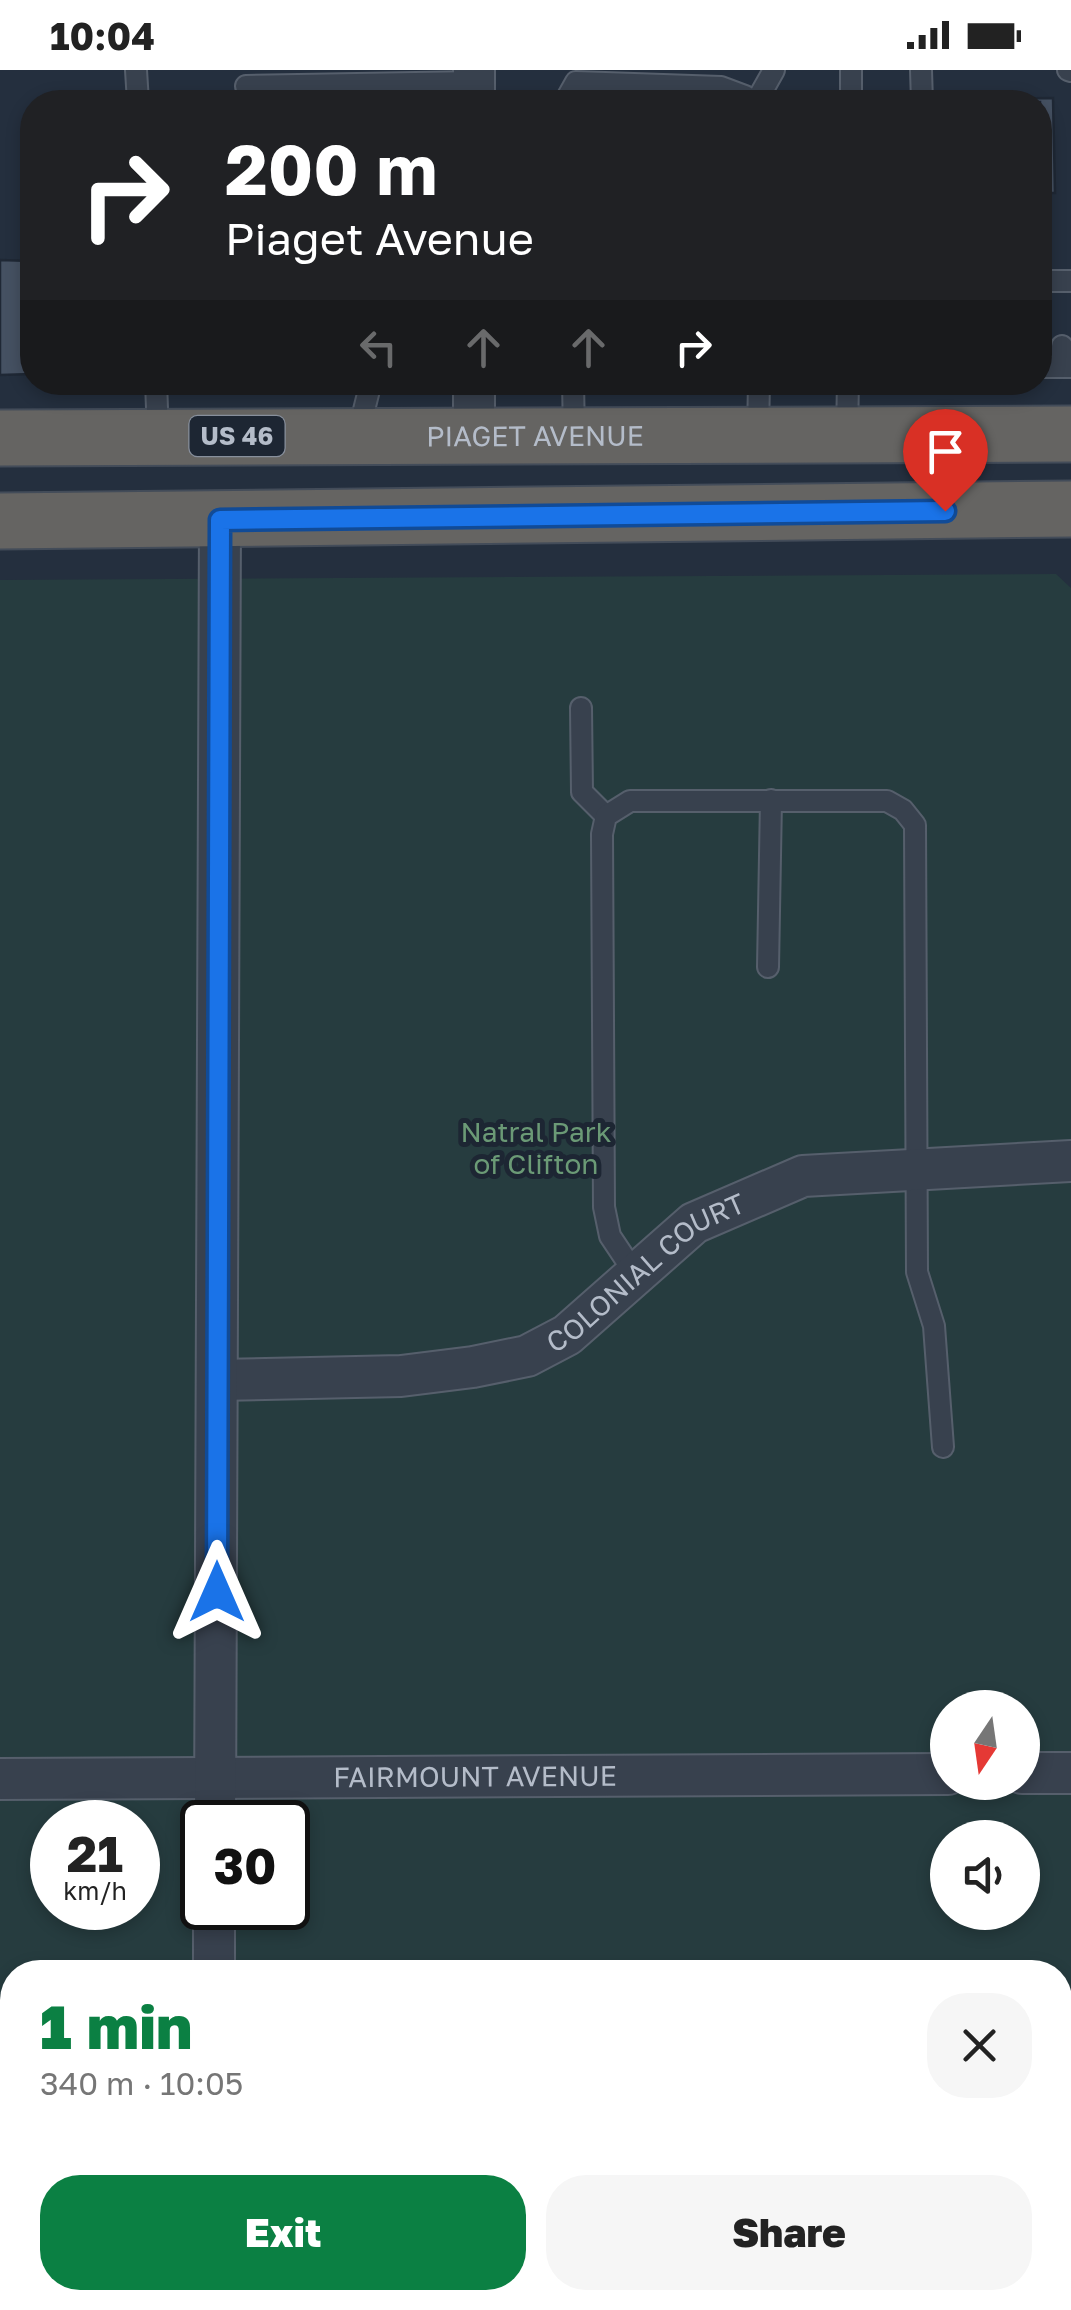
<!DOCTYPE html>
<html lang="en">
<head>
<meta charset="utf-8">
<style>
	body { margin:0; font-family:"Golos Text",sans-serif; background:#f6f6f6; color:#222; height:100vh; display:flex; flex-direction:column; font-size:38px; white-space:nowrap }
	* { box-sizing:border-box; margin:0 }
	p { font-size:32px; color:#767676 }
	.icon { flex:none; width:55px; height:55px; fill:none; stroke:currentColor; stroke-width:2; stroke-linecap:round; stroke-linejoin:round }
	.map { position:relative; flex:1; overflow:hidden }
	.side { position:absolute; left:0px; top:1890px; width:1072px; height:350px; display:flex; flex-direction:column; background:#fff; border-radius:40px 40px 0 0; box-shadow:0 5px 15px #0003 }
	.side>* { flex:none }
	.top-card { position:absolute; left:20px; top:20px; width:1032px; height:305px; border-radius:40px; box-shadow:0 5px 15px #0003; background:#202124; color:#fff; overflow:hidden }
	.needle { width:65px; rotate:193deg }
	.tools { position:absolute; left:930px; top:1620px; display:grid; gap:20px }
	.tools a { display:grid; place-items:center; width:110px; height:110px; border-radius:50%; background:#fff; box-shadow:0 5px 15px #0003; font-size:50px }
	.speed { position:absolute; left:30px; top:1730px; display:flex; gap:20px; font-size:50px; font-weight:700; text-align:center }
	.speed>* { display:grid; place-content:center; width:130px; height:130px; border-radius:50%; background:#fff; box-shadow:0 5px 15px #0003; line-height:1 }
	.speed small { font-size:25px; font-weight:400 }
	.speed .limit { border:5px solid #111; border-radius:15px; background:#fff; color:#111 }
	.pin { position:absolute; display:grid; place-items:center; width:85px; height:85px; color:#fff; margin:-102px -42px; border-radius:50% 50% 50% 0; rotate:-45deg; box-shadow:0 0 10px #0007 }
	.pin .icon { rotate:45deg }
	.me { position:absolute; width:110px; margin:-55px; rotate:0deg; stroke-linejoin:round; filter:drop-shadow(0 0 8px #0008) }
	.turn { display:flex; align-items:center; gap:35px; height:210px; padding:0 40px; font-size:45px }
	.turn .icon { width:130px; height:130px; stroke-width:2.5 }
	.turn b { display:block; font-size:70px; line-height:85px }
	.lanes { display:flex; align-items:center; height:95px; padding:0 40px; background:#0003; justify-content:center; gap:50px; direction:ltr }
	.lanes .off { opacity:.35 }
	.round { display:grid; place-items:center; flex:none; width:105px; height:105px; border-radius:40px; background:#f6f6f6 }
	.summary { display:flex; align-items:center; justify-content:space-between; height:170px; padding:0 40px }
	h1 { font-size:60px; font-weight:800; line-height:75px; color:#0b8043 }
	.primary-button { display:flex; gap:20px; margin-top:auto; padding:20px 40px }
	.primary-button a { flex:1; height:115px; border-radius:40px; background:#0b8043; color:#fff; font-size:40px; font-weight:800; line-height:115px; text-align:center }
	.primary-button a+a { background:#f6f6f6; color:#222 }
	.status { display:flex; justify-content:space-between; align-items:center; height:70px; padding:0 50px; background:#fff; direction:ltr }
	.status svg { height:28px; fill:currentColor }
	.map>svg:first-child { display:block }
</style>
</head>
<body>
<div class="status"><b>10:04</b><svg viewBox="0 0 49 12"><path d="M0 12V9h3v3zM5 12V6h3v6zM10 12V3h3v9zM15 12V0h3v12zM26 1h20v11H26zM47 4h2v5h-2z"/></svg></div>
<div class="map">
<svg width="1071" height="2240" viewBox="0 0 1071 2240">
	<rect width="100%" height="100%" fill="#242f3e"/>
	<!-- green -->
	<path fill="#263c3f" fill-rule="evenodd" d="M1056,504L1071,518V2240H0V510ZM948,1638H1022V1712H948ZM52,1752H138V1838H52ZM202,1752H288V1838H202ZM948,1768H1022V1842H948ZM12,1902H1060V2228H12Z"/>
	<!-- building -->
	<g fill="#455162" stroke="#1f2835" stroke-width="2.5">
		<polygon points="657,23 658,32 601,32 601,24"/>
		<polygon points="1053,28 1055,123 1040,123 1040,32 955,32 955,29"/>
		<polygon points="0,190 32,191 32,304 0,305"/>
		<rect x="48" y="2228" width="61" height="12"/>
	</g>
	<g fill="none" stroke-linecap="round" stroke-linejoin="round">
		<defs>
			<g id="service">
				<polyline points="136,0 138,32"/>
				<polyline points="851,0 851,32"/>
				<polyline points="921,0 922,32"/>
				<polyline points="1068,0 1071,1"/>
				<polyline points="246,16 474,12"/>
				<polyline points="567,32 567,28 576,12 721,17 745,26 754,32"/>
				<polyline points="756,32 774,0"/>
				<polyline points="1040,211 1071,211"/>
				<polyline points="1062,276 1062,297"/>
				<polyline points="1040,297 1071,297"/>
				<polyline points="156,312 158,365"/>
				<polyline points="573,312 574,365"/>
				<polyline points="847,362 848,312"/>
				<polyline points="758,363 759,312"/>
				<polyline points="358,364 371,312"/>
				<polyline points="581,638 582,722 606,746"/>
				<polyline points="768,897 771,730"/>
				<polyline points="636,1205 610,1166 604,1137 602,764 606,746 630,731 887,731 903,740 915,755 917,1202 934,1256 943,1377"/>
				<polyline points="1060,2167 1071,2167"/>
				<polyline points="201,2240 201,2228"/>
			</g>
			<g id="minor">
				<polyline points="474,0 474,32"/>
				<polyline points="474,312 474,367"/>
				<path id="s1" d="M217,1310L401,1306L473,1297L527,1286L567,1265L694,1153L803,1106L1071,1091"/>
				<polyline points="1022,1703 1071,1703"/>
				<path id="s2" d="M0,1709L948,1704"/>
				<polyline points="215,1752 220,450"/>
				<polyline points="214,1902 214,1838"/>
				<polyline points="0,2071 12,2071"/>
			</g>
			<g id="trunk">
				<path id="s3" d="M0,368L1071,364"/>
				<polyline points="0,451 1071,439"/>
			</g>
		</defs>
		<!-- service casing -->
		<use href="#service" stroke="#565f6c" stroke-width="24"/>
		<!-- minor casing -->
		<use href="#minor" stroke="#565f6c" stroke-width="44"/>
		<!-- trunk casing -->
		<use href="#trunk" stroke="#434c59" stroke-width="59"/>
		<!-- service -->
		<use href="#service" stroke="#38414e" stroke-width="20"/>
		<!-- minor -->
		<use href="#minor" stroke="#38414e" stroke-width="40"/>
		<!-- trunk -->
		<use href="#trunk" stroke="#656462" stroke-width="55"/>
	</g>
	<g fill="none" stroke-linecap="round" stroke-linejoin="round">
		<defs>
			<polyline id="route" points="217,1522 220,450 945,441"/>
		</defs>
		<!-- route casing -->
		<use href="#route" stroke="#114b97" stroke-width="25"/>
		<!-- route -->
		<use href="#route" stroke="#1a73e8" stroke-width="18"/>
	</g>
	<g text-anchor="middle" stroke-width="10" stroke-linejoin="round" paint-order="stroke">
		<!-- shield labels -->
		<rect fill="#1d2633" stroke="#878f9c" stroke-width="2.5" x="189.5" y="346" width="95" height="40" rx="8"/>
		<g font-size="25" font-weight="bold" fill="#b4bcc9">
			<text x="237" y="375">US 46</text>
		</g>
		<!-- street labels -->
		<g font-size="28" fill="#b4bcc9" stroke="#1d2633">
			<text dy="10" stroke="none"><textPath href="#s3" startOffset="535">PIAGET AVENUE</textPath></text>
			<text dy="10" stroke="none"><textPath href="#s1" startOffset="458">COLONIAL COURT</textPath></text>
			<text dy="10" stroke="none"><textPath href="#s2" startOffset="475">FAIRMOUNT AVENUE</textPath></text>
		</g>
		<!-- park labels -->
		<g font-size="28" fill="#6b9a76" stroke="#1d2633">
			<text x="536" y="1072">Natral Park<tspan x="536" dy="32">of Clifton</tspan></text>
		</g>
	</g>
</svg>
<div class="tools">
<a><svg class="needle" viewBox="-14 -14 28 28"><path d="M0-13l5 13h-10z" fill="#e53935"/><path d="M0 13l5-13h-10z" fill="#767676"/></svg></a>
<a><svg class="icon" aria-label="sound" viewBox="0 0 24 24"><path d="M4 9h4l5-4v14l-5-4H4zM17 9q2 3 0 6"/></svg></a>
</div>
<div class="speed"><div>21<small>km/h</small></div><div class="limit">30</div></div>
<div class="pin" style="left:945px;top:441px;background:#d93025"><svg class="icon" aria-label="arrive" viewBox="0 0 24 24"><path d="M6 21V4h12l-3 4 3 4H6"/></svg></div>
<svg class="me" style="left:217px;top:1522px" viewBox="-20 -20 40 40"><path d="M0-17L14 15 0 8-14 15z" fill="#1a73e8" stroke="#fff" stroke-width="4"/></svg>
<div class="top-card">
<div class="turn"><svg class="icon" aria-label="right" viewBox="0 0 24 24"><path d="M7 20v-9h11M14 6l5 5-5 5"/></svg><div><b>200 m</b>Piaget Avenue</div></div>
<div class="lanes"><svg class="icon off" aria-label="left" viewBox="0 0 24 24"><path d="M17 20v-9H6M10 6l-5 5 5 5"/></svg><svg class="icon off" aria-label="ahead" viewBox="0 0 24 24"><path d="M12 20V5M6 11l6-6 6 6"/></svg><svg class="icon off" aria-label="ahead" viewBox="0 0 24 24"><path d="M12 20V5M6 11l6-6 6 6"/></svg><svg class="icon" aria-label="right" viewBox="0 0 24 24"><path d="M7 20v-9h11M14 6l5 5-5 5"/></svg></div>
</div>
<section class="side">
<div class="summary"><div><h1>1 min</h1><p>340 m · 10:05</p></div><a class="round"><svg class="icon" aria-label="close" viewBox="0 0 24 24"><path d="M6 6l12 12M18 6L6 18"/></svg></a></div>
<div class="primary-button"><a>Exit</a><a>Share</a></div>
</section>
</div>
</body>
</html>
